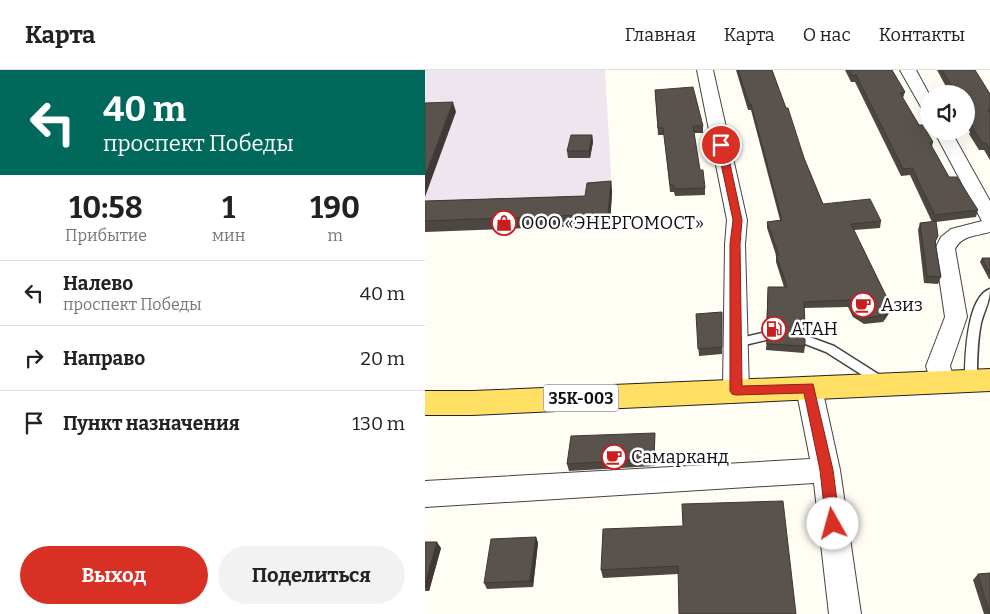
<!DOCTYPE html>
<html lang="ru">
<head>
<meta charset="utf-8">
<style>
	body { margin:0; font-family:Bitter,serif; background:#f2f2f2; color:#222; height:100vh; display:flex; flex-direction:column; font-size:19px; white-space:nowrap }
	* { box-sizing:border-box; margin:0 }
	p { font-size:16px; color:#767676 }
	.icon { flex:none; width:28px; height:28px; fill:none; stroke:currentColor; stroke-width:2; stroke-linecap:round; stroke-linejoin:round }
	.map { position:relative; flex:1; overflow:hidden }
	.sheet { display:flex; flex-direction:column; background:#fff; width:425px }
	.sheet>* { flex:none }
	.banner { background:#00695c; color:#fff; overflow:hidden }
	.buttons { position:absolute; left:495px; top:15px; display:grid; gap:10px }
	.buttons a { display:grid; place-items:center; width:55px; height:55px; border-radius:50%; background:#fff; box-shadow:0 5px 20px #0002; font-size:25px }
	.pin { position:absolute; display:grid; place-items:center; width:42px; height:42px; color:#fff; margin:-21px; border:2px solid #fff; border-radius:50%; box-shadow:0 1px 5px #0007 }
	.me { position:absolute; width:55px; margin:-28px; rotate:353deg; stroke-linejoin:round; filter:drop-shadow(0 0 4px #0008) }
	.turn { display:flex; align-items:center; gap:18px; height:105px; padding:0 20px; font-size:22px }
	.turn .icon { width:65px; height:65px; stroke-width:2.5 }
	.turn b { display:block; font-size:35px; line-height:42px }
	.eta { display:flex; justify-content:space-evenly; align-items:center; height:85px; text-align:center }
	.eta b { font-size:30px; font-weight:700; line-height:35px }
	.button { display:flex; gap:10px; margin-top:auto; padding:10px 20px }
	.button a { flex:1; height:58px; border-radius:30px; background:#d93025; color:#fff; font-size:20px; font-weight:700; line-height:58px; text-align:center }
	.button a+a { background:#f2f2f2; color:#222 }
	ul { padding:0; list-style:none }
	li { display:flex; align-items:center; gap:15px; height:65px; padding:0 20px; border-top:1px solid #e0e0e0 }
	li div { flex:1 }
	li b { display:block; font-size:19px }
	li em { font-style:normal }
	header { display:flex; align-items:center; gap:30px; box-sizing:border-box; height:70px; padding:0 25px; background:#fff; border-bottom:1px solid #e0e0e0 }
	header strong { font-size:24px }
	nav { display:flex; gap:28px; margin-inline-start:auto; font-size:18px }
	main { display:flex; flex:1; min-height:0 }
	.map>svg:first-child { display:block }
</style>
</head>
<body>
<header>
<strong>Карта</strong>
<nav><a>Главная</a><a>Карта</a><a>О нас</a><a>Контакты</a></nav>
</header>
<main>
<section class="sheet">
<div class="banner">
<div class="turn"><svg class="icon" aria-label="left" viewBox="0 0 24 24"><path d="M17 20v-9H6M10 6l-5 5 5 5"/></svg><div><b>40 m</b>проспект Победы</div></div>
</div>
<div class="eta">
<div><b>10:58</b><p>Прибытие</p></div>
<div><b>1</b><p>мин</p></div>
<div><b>190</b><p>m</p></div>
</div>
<ul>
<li><svg class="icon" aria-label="left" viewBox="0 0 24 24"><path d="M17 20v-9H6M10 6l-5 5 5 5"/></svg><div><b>Налево</b><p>проспект Победы</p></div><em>40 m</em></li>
<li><svg class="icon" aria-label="right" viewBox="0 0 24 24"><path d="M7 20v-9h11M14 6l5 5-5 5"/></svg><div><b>Направо</b></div><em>20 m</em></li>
<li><svg class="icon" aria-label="arrive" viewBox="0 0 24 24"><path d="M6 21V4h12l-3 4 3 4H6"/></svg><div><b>Пункт назначения</b></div><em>130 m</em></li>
</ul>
<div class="button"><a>Выход</a><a>Поделиться</a></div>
</section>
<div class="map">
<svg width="565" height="544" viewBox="0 0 565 544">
	<rect width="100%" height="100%" fill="#fffdf4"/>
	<!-- industrial -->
	<polygon fill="#eee5ef" points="0,0 180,0 187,122 185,155 0,162"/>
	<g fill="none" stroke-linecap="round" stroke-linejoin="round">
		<defs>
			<g id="service">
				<path d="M565,219C565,232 559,241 556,253C552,272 552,292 552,311L550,314H542L540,311C540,291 541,227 565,219Z"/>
				<polygon points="341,262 347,266 345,269 311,277 305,273 307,270"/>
				<polygon points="379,265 409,276 461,309 463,312 461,315 453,315 401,282 375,272 373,269 375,266"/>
			</g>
			<g id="minor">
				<polygon points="272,0 288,0 322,150 320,174 324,321 320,328 311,331 302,328 298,321 300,174 302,150"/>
				<polygon points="475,0 491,0 504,24 504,42 498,40 496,37"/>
				<path d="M509,61H526L565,131V162C552,166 537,165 530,179L542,247L525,296L530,312L526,319L517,322L508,319L501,296L520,247L510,179L516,167L526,159L557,151Z"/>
				<polygon points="384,308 393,311 397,318 415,400 436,544 404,544 389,413 0,437 0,411 385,389 371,318 375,311"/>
			</g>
			<polygon id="primary" points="565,299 565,321 47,345 0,345 0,321 47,321"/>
		</defs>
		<!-- service casing -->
		<use href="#service" stroke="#434343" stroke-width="3"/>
		<!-- minor casing -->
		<use href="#minor" stroke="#434343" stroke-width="2"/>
		<!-- primary casing -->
		<use href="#primary" stroke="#212121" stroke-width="2"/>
		<!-- service -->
		<use href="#service" fill="#fff" fill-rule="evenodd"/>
		<!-- minor -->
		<use href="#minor" fill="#fff" fill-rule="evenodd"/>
		<!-- primary -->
		<use href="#primary" fill="#ffe064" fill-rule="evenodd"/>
	</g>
	<!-- wall -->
	<g fill="#4d4741">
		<polygon points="311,0 347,0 379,88 398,134 456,151 455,158 429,160 466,236 464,243 458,252 439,254 428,247 423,237 379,238 380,256 379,263 374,265 380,276 379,283 341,280 342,265 346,264 341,260 343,217 359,217 351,192 351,185 342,158 342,152 355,150 326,40 323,40"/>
		<polygon points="420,0 467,0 480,22 478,28 494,55 508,72 507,77 524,107 553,140 551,147 511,152 511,174 516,207 513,214 499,213 493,160 495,153 507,152 485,105 476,106 430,12 426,12"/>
		<polygon points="512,0 550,0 565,24 565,90 559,80 554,80 544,64 545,62 541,55 541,24 525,24"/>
		<polygon points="230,20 278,56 278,63 269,63 275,100 280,118 280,125 250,126 249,122 245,122 239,65 233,65"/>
		<polygon points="167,65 168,72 165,88 143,88 142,81"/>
		<polygon points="186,111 187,122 185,155 0,162 0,131 160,126"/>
		<polygon points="557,188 565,188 565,209 564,209 555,192"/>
		<polygon points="297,242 297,284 274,286 271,244"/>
		<polygon points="230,370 230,396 144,401 142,394"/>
		<polygon points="358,431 253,504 178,508 176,500 258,456"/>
		<polygon points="111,467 113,473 108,517 62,519 59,513"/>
		<polygon points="0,472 16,478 4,521 0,521"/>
		<polygon points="553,504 565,544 559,544 548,510"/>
	</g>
	<!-- shaded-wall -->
	<g fill="#3f3935">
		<polygon points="28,32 31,42 0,127 0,106"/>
		<polygon points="167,65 168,72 165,88 164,81"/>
		<polygon points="186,111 187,122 185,155 183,144"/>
		<polygon points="466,236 464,243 458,252 460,245"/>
		<polygon points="380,256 379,263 373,265 372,263 374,258"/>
		<polygon points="230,363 230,396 229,389"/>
		<polygon points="111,467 113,473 108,517 105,511"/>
		<polygon points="12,472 16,478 4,521 0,515"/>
	</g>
	<!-- building -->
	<g fill="#5a524c" stroke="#3f3935">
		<polygon points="313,0 347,0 361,38 363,38 379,88 398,134 445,129 456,151 426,154 466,236 460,245 441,248 429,240 425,230 379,232 380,256 374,258 372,263 380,269 380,276 342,274 342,265 347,263 350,259 342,254 343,217 362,217 351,185 354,185 342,152 357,150 326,34 324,34"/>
		<polygon points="424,0 467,0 480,22 475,23 494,55 498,55 508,72 505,73 524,107 532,107 553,140 510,145 487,98 478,99 431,5 427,6"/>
		<polygon points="517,0 550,0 565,24 565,40 563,40 565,43 565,79 561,73 557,73 547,57 548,57 541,44 541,24 531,24"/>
		<polygon points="268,17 278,56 268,56 275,100 278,100 280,118 250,119 249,115 245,115 238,58 233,58 230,20"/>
		<polygon points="28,32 0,106 0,33"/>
		<polygon points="146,65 167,65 164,81 142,81"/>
		<polygon points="186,111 183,144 0,151 0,131 160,126 162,113"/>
		<polygon points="511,151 513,166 510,172 516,207 502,206 495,153"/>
		<polygon points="557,188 565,188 565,204"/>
		<polygon points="297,242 297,277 273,279 271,244"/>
		<polygon points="230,363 229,389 142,394 146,366"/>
		<polygon points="358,431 371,544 254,544 253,496 176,500 178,459 258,456 257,434"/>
		<polygon points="111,467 105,511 59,513 66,469"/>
		<polygon points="0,472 12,472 0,514"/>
		<polygon points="565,503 565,544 553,504"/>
	</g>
	<!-- route -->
	<polygon fill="#d93025" stroke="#8d1f18" points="296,72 301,75 317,150 315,174 317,316 388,314 408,400 415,454 413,458 408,460 403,458 401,454 395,400 379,323 311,325 307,324 305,321 305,174 308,150 292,75"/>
	<!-- icons -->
	<defs>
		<symbol id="shop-ring" viewBox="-11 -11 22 22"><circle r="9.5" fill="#fff" stroke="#cc1d1e" stroke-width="1.5"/><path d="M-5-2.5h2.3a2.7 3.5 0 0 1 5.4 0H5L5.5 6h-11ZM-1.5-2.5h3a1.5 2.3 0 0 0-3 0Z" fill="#cc1d1e"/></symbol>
		<symbol id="cafe-ring" viewBox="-11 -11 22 22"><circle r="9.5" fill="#fff" stroke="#cc1d1e" stroke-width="1.5"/><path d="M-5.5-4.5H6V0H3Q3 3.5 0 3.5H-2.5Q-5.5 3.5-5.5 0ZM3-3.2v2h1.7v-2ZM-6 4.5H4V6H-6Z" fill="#cc1d1e"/></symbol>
		<symbol id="fuel-ring" viewBox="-11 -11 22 22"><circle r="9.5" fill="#fff" stroke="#cc1d1e" stroke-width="1.5"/><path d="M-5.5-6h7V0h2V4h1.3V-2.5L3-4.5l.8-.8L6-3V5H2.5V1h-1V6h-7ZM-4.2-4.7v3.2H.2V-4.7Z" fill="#cc1d1e"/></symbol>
	</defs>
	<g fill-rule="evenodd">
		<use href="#shop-ring" x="65" y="139" width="28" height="28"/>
		<use href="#cafe-ring" x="424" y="221" width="28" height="28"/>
		<use href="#fuel-ring" x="335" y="245" width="28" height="28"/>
		<use href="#cafe-ring" x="175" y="373" width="28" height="28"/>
	</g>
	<g text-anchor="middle" stroke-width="5" stroke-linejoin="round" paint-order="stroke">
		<!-- shield labels -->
		<rect fill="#fff" stroke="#585858" stroke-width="1" x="118.5" y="314.5" width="75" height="27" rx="4"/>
		<g font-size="16" font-weight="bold" fill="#101010">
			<text x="156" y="334">35К-003</text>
		</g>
		<!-- poi labels -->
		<g font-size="18" fill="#101010" stroke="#fff" text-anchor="start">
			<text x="96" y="159">ООО «ЭНЕРГОМОСТ»</text>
			<text x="456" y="241">Азиз</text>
			<text x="366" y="265">АТАН</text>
			<text x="206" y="393">Самарканд</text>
		</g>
	</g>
</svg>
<div class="buttons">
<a><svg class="icon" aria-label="sound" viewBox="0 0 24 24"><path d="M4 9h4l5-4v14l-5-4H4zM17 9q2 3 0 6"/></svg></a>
</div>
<div class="pin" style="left:296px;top:75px;background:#d93025"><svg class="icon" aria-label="arrive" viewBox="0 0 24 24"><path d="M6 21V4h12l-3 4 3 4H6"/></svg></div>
<svg class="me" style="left:408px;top:454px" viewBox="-20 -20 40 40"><circle r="19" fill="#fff"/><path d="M0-13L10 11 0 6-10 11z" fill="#d93025"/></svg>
</div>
</main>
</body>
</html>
